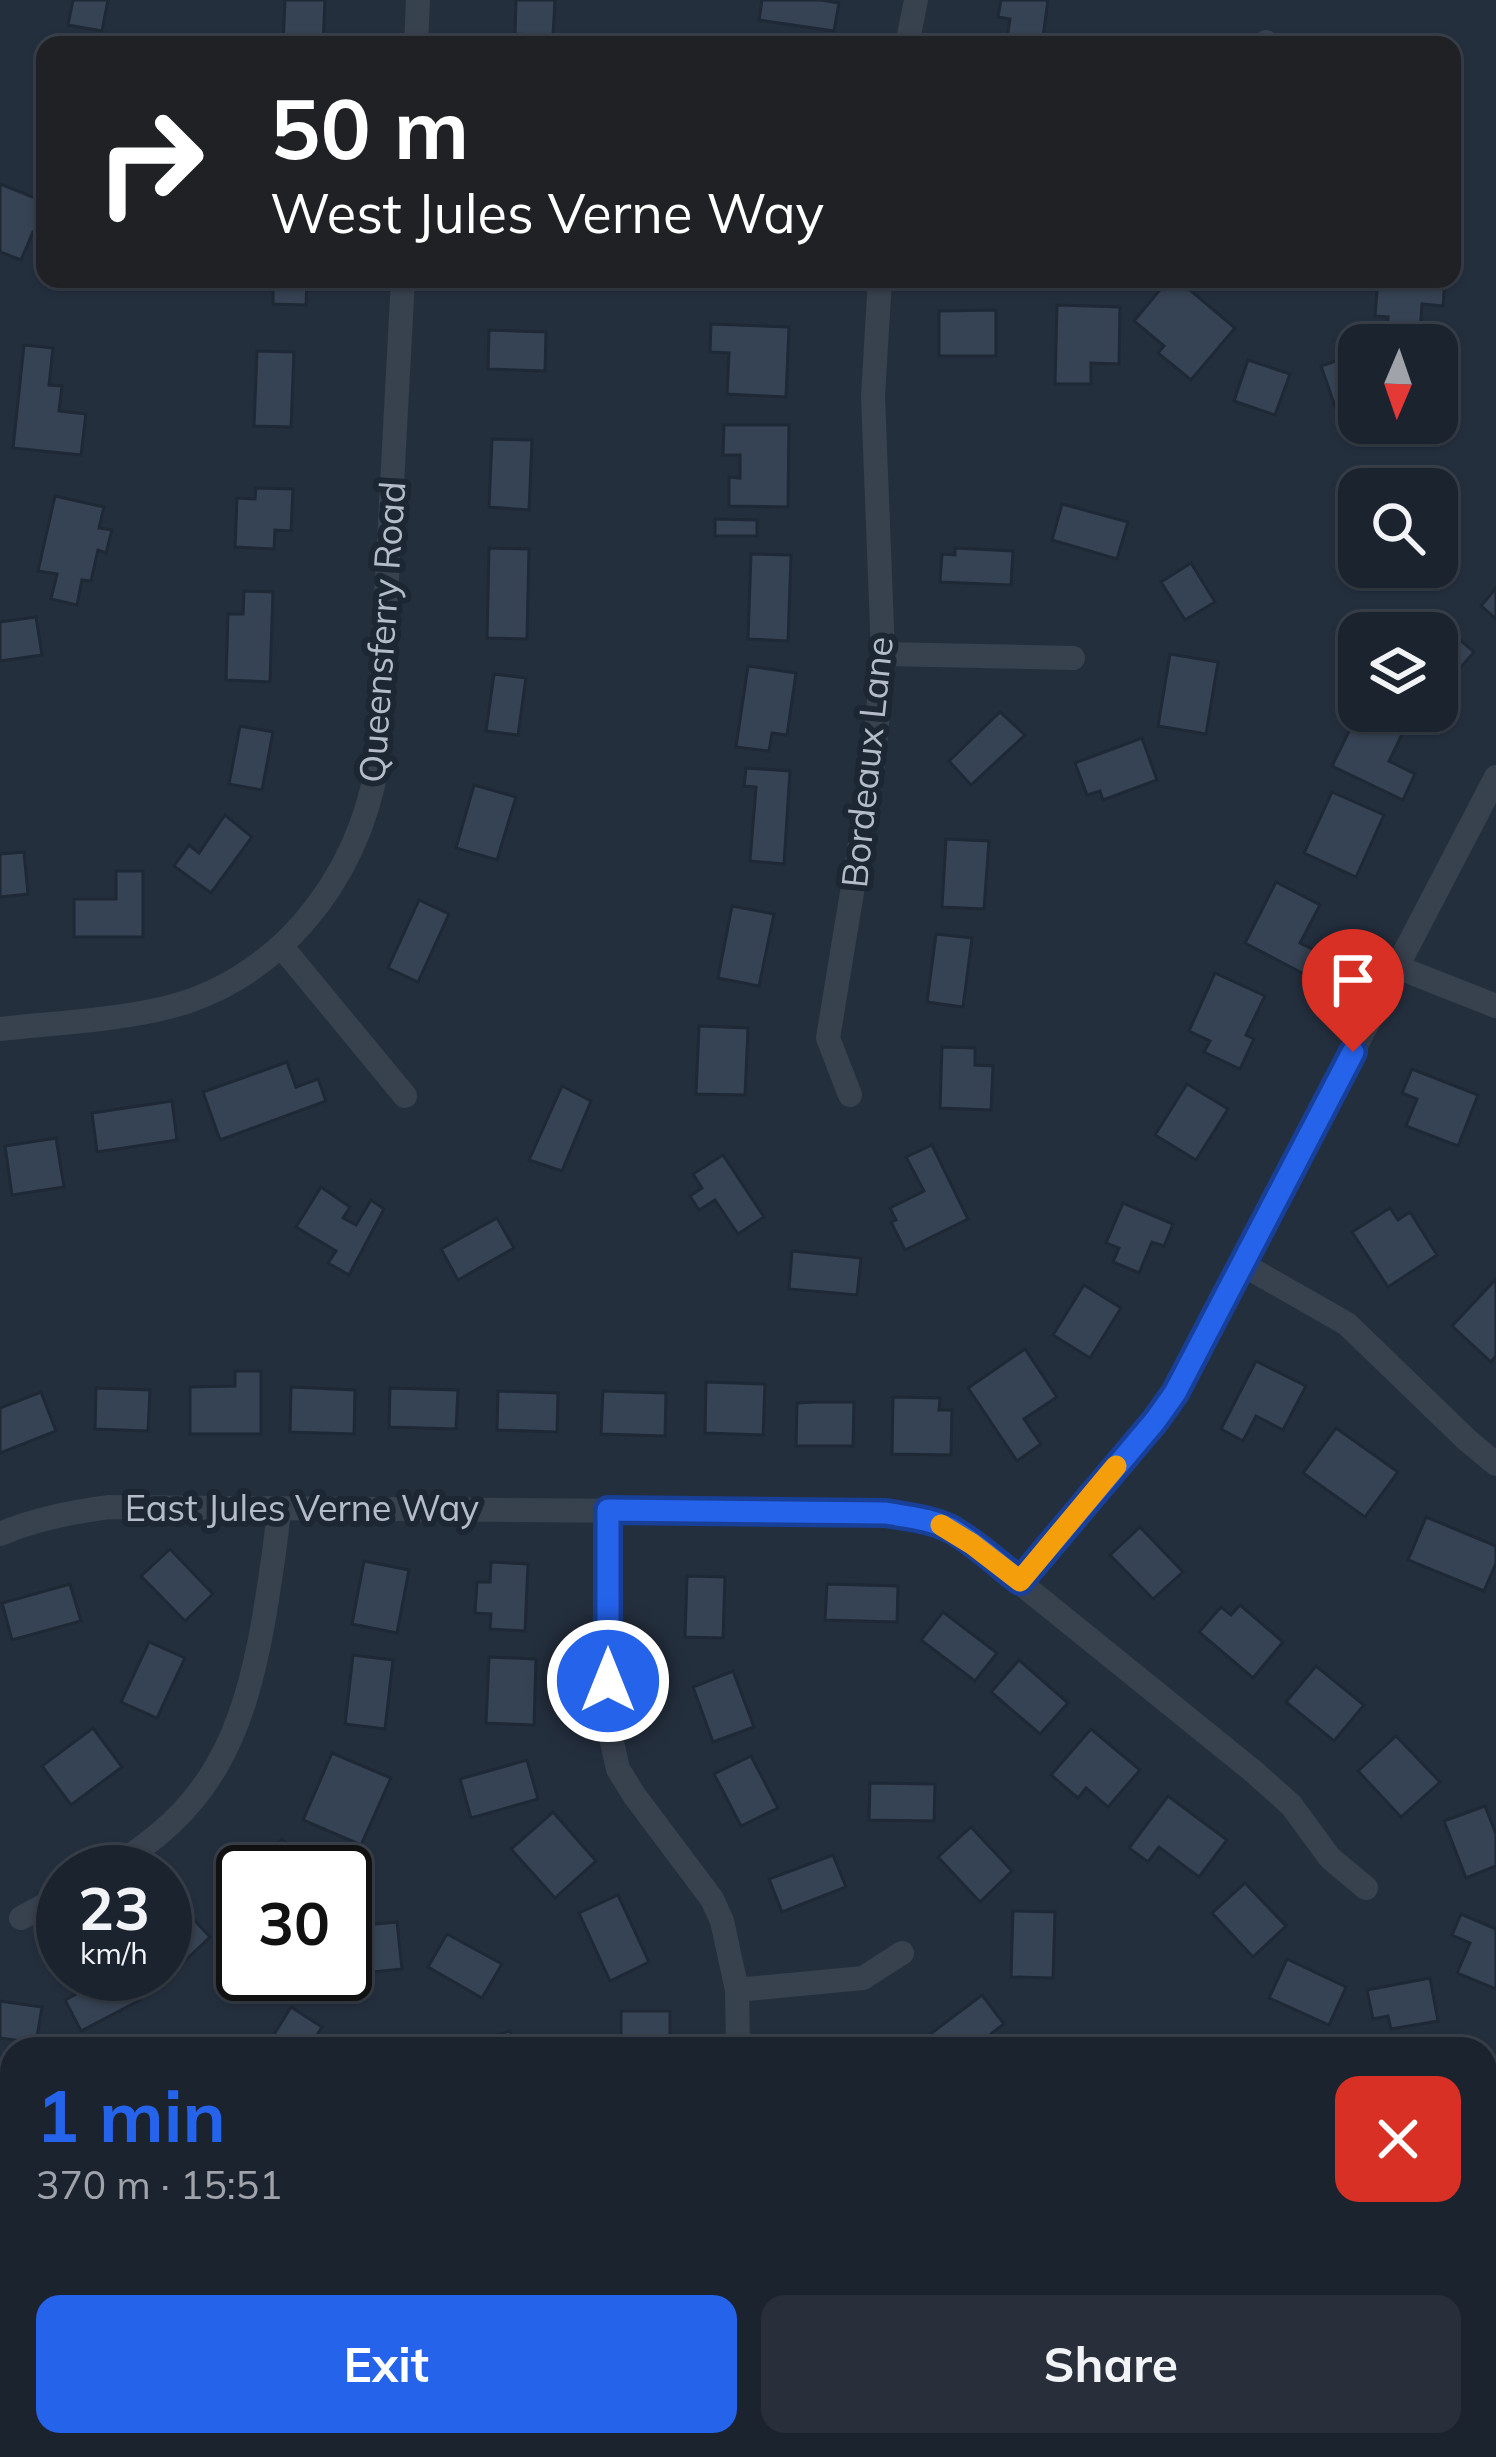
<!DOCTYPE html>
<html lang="en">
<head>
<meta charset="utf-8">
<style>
	body { margin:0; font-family:Mulish,sans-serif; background:#282f3a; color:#f1f3f6; height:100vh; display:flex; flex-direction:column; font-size:45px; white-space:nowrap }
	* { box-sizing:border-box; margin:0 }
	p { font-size:39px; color:#a0a4aa }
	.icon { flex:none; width:66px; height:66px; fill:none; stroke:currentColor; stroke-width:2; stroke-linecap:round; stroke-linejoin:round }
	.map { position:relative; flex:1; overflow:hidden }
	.drawer { position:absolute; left:0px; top:2037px; width:1497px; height:420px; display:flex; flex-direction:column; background:#1b232e; border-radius:36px 36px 0 0; box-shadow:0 3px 9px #0004,0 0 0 3px #39404a }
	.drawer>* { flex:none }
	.hud { position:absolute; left:36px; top:36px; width:1425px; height:252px; border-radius:24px; box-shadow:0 3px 9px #0004,0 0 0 3px #39404a; background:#202124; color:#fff; overflow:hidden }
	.needle { width:78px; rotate:182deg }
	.fabs { position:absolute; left:1338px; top:324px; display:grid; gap:24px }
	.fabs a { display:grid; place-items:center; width:120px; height:120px; border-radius:24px; background:#1b232e; box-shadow:0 3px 9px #0004,0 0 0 3px #39404a; font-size:60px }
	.speed { position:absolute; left:36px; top:1845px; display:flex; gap:24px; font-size:60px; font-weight:700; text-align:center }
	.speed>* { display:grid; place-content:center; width:156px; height:156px; border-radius:50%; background:#1b232e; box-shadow:0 3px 9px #0004,0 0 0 3px #39404a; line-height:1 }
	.speed small { font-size:30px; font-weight:400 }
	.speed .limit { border:6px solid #111; border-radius:18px; background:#fff; color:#111 }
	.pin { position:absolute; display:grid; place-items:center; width:102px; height:102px; color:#fff; margin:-123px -51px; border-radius:50% 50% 50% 0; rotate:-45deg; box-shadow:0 0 12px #0007 }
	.pin .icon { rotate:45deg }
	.me { position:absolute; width:132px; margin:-66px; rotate:0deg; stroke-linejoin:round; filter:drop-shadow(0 0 9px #0008) }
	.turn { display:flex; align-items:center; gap:42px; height:252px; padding:0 36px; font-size:54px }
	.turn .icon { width:156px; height:156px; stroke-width:2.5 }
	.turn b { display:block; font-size:84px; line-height:102px }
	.round { display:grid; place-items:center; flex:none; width:126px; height:126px; border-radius:24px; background:#282f3a }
	.overview { display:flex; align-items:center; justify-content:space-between; height:204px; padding:0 36px }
	h1 { font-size:72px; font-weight:700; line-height:90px; color:#2563eb }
	.primary-button { display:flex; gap:24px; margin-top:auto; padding:24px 36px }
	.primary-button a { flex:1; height:138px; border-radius:24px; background:#2563eb; color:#fff; font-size:48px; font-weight:700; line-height:138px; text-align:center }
	.primary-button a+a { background:#282f3a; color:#f1f3f6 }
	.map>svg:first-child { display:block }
</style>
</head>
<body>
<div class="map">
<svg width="1496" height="2457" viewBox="0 0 1496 2457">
	<rect width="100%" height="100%" fill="#242f3e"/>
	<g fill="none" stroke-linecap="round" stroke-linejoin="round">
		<!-- stream -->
		<g stroke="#17263c" stroke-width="6">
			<polyline points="0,2357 12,2364"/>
			<polyline points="95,2445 104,2457"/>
		</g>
	</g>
	<!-- building -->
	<g fill="#364354" stroke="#1f2835" stroke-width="3">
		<polygon points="73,0 108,0 102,31 68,25"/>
		<polygon points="285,0 325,0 323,45 283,45"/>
		<polygon points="516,0 555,0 553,36 515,34"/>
		<polygon points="762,0 821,0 839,3 834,31 759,20"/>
		<polygon points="1001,0 1048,0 1042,45 1006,45 1010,19 998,17"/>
		<polygon points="0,184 45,202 45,237 33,232 21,260 0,252"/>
		<polygon points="267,279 307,279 306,305 273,304 273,287 267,287"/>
		<polygon points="1169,279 1177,279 1235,328 1191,380 1158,353 1164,346 1134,321"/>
		<polygon points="1378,279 1445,279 1443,306 1422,304 1420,334 1387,332 1388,317 1375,316"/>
		<polygon points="1057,305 1120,307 1119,364 1091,363 1091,384 1055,384"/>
		<polygon points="996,310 996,356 939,356 939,311"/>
		<polygon points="711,324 789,327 786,397 727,394 729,353 710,352"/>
		<polygon points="489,330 546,332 545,371 488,369"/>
		<polygon points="24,345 53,348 49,385 62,386 59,411 86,414 81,455 13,448"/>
		<polygon points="257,351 294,352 291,427 254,426"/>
		<polygon points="1359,353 1359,404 1337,412 1321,366"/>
		<polygon points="1248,360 1290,374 1275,415 1234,401"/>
		<polygon points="724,425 789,425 788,507 729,506 729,477 740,478 740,455 723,455"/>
		<polygon points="492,439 532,440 529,510 489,507"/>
		<polygon points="256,488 293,489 291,531 275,530 274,549 235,547 237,498 255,499"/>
		<polygon points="55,496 104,507 99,528 112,530 106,553 98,550 91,581 82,580 77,605 51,599 57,574 38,571"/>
		<polygon points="1062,504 1128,522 1117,559 1052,540"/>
		<polygon points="715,519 757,520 757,536 715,536"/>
		<polygon points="489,548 529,549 527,639 487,638"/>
		<polygon points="955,548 1013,551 1011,585 940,582 942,554 955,555"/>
		<polygon points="751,554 791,555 788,641 748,639"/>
		<polygon points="1191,563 1215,602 1185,620 1161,582"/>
		<polygon points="1496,588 1496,619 1481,606"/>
		<polygon points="244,591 273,592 270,682 226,680 228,614 243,614"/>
		<polygon points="36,617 42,655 0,661 0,622"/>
		<polygon points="1442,624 1474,652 1437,695 1437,633 1434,633"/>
		<polygon points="1170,654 1218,662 1206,734 1158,726"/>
		<polygon points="748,666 796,673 787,735 772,733 769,751 736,747"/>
		<polygon points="494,674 526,678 518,735 486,731"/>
		<polygon points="1359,711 1386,711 1408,722 1389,761 1415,774 1403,800 1332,766"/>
		<polygon points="1000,712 1025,735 971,785 949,761"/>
		<polygon points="240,726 273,732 262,790 229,784"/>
		<polygon points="1142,738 1157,780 1103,800 1100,791 1087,795 1075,763"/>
		<polygon points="746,768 790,771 784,864 750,861 756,787 744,786"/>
		<polygon points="474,785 516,797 497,860 456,848"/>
		<polygon points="1332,792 1384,815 1356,877 1304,853"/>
		<polygon points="225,815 252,837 211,893 174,866 189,845 199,853"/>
		<polygon points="946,839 989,841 984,909 942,907"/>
		<polygon points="24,852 28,894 0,897 0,854"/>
		<polygon points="116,871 143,871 143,937 74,937 74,899 116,899"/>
		<polygon points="1276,882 1320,905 1300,943 1316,951 1304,974 1245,943"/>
		<polygon points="419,900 449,914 418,982 388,968"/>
		<polygon points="732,906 774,914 759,986 718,978"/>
		<polygon points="936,934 972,938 963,1007 927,1002"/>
		<polygon points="1215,973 1265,996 1246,1035 1254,1039 1240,1069 1204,1052 1210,1041 1189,1031"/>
		<polygon points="699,1026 748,1028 745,1095 696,1094"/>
		<polygon points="942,1047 975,1048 975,1065 993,1066 991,1110 940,1108"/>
		<polygon points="287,1062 296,1087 318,1079 326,1101 220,1140 203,1092"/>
		<polygon points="1412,1069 1478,1095 1458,1146 1406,1126 1417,1099 1402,1093"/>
		<polygon points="1187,1084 1228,1109 1196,1160 1155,1135"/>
		<polygon points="562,1086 591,1101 562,1171 529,1160"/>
		<polygon points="172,1101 177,1140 97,1152 92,1113"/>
		<polygon points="56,1138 64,1187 12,1195 5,1146"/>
		<polygon points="932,1145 968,1219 905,1250 891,1222 896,1220 890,1208 924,1191 906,1157"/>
		<polygon points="723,1155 764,1217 738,1234 715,1200 699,1210 690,1196 702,1188 693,1174"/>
		<polygon points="321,1187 350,1207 343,1218 356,1225 371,1200 384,1209 349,1275 328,1263 336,1251 296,1227"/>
		<polygon points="1123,1203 1173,1224 1164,1246 1152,1242 1139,1273 1113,1262 1119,1248 1106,1243"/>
		<polygon points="1390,1208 1398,1220 1410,1212 1437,1255 1388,1287 1352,1232"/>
		<polygon points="497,1218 514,1248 458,1280 441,1249"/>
		<polygon points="792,1251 861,1258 857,1295 789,1289"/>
		<polygon points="1496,1279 1496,1356 1491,1362 1452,1326"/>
		<polygon points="1084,1285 1121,1308 1090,1358 1053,1335"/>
		<polygon points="1025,1349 1057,1397 1024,1419 1041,1444 1017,1461 968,1388"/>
		<polygon points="1256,1361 1306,1386 1283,1430 1256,1416 1243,1441 1221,1429"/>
		<polygon points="235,1371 261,1371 261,1434 190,1434 190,1387 235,1386"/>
		<polygon points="706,1382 765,1384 763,1435 705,1433"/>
		<polygon points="291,1387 355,1390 354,1434 290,1432"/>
		<polygon points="96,1388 150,1390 148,1431 95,1429"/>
		<polygon points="390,1388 458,1390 456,1429 389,1427"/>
		<polygon points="498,1391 558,1393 557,1432 497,1430"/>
		<polygon points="603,1391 666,1393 665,1436 601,1434"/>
		<polygon points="41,1392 56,1431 0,1453 0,1408"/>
		<polygon points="893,1397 940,1398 939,1410 952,1410 951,1455 892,1454"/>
		<polygon points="816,1402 854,1402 853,1446 796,1446 797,1403"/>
		<polygon points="1336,1428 1398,1472 1365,1517 1303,1473"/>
		<polygon points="1426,1517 1496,1546 1496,1563 1484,1591 1408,1560"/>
		<polygon points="1140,1527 1183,1572 1153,1599 1110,1555"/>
		<polygon points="170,1549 213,1594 185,1621 141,1576"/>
		<polygon points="364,1561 409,1570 397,1633 352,1624"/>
		<polygon points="491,1562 528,1564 525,1631 490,1629 491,1614 475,1613 477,1582 490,1582"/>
		<polygon points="687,1576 725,1577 723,1638 685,1637"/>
		<polygon points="70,1584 81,1621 12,1640 2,1603"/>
		<polygon points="827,1584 898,1586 897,1622 825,1620"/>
		<polygon points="1240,1605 1283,1642 1253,1678 1199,1632 1221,1607 1231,1615"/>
		<polygon points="943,1612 997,1653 975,1681 921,1640"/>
		<polygon points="149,1642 185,1658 157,1718 121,1702"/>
		<polygon points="353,1655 393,1660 385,1729 345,1724"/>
		<polygon points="489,1657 536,1659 534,1725 486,1723"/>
		<polygon points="1019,1660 1068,1703 1040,1734 991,1692"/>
		<polygon points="1316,1666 1364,1705 1334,1741 1286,1702"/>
		<polygon points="733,1671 754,1727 713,1742 693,1687"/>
		<polygon points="93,1728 122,1767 71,1805 42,1766"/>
		<polygon points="1091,1729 1140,1770 1108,1807 1086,1788 1078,1798 1051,1775"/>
		<polygon points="1396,1736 1440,1782 1401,1817 1358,1771"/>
		<polygon points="332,1753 391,1778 361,1845 303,1820"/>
		<polygon points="751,1756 778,1808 741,1826 714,1774"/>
		<polygon points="527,1760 538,1799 471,1818 460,1779"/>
		<polygon points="870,1783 935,1784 934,1821 869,1820"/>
		<polygon points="1168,1796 1227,1840 1199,1877 1159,1847 1148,1862 1129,1848"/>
		<polygon points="1485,1806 1496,1834 1496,1866 1466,1878 1444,1821"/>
		<polygon points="553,1812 596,1861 555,1898 511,1849"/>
		<polygon points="971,1827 1012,1871 980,1902 938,1857"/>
		<polygon points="282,1839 314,1871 313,1872 250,1872"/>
		<polygon points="833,1855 846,1887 782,1912 769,1879"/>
		<polygon points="1245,1883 1286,1926 1253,1957 1212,1913"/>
		<polygon points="618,1895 649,1962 610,1981 579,1913"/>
		<polygon points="185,1910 210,1937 172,1973 165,1966 165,1928"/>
		<polygon points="1013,1911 1055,1912 1053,1978 1011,1977"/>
		<polygon points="1461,1914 1496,1929 1496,1989 1457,1973 1470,1943 1452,1935"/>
		<polygon points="397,1922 402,1969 343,1975 345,1927"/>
		<polygon points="447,1934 502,1964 482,1998 428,1967"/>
		<polygon points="1287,1959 1346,1987 1329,2025 1269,1998"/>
		<polygon points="114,1974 126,1974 140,2000 81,2031 65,2000"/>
		<polygon points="1430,1978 1438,2021 1391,2029 1388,2016 1373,2019 1367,1990"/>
		<polygon points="982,1995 1004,2024 971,2049 933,2049 925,2038"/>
		<polygon points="0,2001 42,2007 36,2043 0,2038"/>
		<polygon points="291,2007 322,2027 308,2049 265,2049"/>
		<rect x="621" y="2011" width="49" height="38"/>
		<polygon points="510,2031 515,2049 482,2049 479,2040"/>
		<polygon points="842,2038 843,2049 801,2049 800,2040"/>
		<polygon points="1,2196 12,2198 12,2263 0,2261"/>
		<polygon points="1485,2275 1496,2286 1496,2316 1485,2328"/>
		<polygon points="426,2445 493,2445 492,2457 424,2457"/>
		<polygon points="855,2445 898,2445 889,2457 873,2457"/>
		<polygon points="1341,2445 1411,2445 1404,2457 1334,2457"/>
	</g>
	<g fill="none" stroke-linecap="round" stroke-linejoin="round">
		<!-- minor -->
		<g stroke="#38414e" stroke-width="24">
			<polyline points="416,45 418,0"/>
			<polyline points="907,45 916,0"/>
			<polyline points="1266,45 1266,42"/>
			<polyline points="883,654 1073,658"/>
			<polyline points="282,947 405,1096"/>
			<polyline points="1397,967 1496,1006"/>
			<path d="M0,1029C52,1023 105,1021 156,1010C275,986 358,881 377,765L403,279"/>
			<polyline points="850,1095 828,1038 874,759 883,654 873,396 880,279"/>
			<polyline points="1242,1264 1347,1324 1467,1440 1496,1464"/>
			<polyline points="609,1510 608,1724 618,1769 634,1795 712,1899 722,1921 737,1990 738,2049"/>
			<path d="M0,1534C35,1519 71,1512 109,1507L887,1513C920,1518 945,1525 972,1544L1253,1771L1291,1805L1330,1858L1366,1888"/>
			<polyline points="1020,1581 1155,1421 1175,1393 1496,777"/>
			<path d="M104,1872C212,1810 243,1736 264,1618C270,1581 276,1545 279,1508"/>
			<polyline points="21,1918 63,1895"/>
			<polyline points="737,1990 863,1978 902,1953"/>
			<polyline points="1485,2432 1496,2417"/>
			<polyline points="1121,2445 1161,2457"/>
			<polyline points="549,2457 551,2445"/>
			<polyline points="960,2457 964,2445"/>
			<polyline points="1469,2457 1477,2445"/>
		</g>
		<!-- major -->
		<g stroke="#56606e" stroke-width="30">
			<polyline points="1485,2109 1496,2101"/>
			<polyline points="1229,2457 1234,2445"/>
		</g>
	</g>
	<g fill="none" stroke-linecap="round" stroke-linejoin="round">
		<defs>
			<path id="route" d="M608,1681V1510L886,1513C908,1517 931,1519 951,1529C976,1543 998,1564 1020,1581L1155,1421L1175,1393L1353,1052"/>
		</defs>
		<!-- route casing -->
		<use href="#route" stroke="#184099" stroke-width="30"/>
		<!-- route -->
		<use href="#route" stroke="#2563eb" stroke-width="21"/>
		<!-- slow -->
		<polyline stroke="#f59e0b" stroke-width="21" points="941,1525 972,1544 1020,1581 1116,1466"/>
	</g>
	<g text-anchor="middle" stroke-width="12" stroke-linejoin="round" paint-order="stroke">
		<!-- street labels -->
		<g font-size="36" fill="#b4bcc9" stroke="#1d2633">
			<text transform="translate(382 632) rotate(-86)" y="13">Queensferry Road</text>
			<text transform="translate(867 762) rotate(-84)" y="13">Bordeaux Lane</text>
			<text x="302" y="1521">East Jules Verne Way</text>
		</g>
	</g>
</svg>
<div class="fabs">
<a><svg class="needle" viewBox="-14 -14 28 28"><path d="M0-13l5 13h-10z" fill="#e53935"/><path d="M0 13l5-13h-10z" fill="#a0a4aa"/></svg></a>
<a><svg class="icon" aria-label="search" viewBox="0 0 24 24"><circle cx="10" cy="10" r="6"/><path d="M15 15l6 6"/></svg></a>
<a><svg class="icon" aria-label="layers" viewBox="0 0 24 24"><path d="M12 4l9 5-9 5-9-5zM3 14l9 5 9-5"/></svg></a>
</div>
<div class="speed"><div>23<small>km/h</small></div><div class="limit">30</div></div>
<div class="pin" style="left:1353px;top:1052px;background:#d93025"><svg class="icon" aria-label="arrive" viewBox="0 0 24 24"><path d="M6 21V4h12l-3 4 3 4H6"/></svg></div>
<svg class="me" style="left:608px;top:1681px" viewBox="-20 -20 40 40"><circle r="17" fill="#2563eb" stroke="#fff" stroke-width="3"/><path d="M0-11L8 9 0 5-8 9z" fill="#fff"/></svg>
<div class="hud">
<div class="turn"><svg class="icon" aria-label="right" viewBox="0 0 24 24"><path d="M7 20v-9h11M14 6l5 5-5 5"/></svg><div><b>50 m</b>West Jules Verne Way</div></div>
</div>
<section class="drawer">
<div class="overview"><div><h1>1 min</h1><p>370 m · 15:51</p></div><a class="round" style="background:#d93025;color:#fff"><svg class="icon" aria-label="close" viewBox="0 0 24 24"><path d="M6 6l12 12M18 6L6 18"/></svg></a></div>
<div class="primary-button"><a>Exit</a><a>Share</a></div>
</section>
</div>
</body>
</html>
